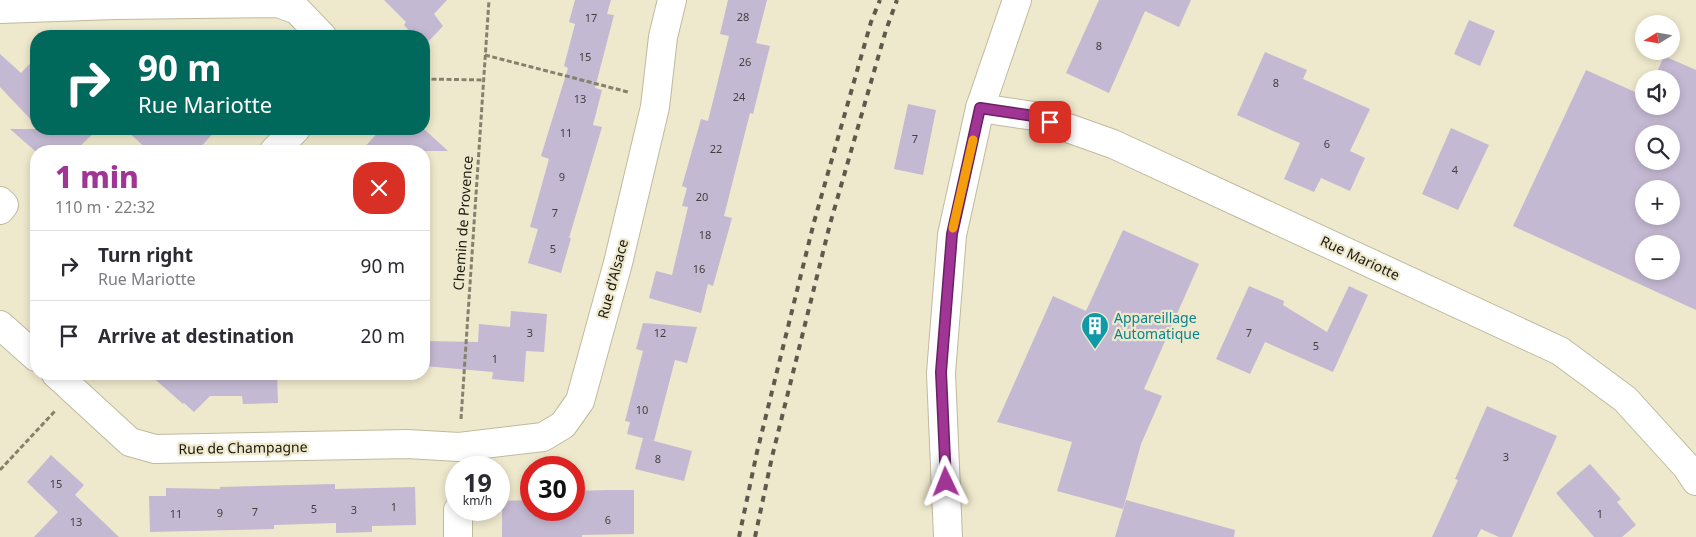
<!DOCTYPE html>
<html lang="en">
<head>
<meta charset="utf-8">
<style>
	body { margin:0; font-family:"Noto Sans",sans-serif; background:#f2f2f3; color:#2b2b33; height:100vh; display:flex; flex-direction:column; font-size:19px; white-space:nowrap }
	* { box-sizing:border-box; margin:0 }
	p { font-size:16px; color:#7c7c81 }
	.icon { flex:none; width:28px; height:28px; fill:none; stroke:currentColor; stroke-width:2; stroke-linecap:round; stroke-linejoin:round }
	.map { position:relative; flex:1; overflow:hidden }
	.drawer { position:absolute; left:30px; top:145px; width:400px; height:235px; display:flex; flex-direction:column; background:#fff; border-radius:20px; box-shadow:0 2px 8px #0003 }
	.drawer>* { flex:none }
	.top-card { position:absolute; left:30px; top:30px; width:400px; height:105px; border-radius:20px; box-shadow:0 2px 8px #0003; background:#00695c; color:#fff; overflow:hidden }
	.needle { width:32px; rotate:259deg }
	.fabs { position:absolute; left:1635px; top:15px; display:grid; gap:10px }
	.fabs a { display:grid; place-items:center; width:45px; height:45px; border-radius:50%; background:#fff; box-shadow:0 2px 8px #0003; font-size:25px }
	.speed { position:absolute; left:445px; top:456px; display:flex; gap:10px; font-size:25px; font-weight:700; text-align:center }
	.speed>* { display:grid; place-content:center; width:65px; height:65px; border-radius:50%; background:#fff; box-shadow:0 2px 8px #0003; line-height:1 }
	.speed small { font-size:12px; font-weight:400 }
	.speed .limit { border:8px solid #d22; background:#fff; color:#111 }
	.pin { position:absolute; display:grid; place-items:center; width:42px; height:42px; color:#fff; margin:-21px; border-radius:10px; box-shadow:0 2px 8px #0006 }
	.me { position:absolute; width:55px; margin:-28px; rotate:358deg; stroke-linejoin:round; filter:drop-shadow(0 0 4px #0008) }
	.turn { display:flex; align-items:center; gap:18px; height:105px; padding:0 25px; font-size:22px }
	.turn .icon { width:65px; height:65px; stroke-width:2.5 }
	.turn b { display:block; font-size:35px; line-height:42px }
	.round { display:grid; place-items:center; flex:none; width:52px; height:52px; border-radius:20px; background:#f2f2f3 }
	.headline { display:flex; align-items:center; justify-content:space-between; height:85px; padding:0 25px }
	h1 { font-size:30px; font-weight:800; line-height:38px; color:#a03596 }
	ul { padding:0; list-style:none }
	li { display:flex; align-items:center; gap:15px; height:70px; padding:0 25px; border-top:1px solid #e1e1e2 }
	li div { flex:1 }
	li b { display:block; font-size:19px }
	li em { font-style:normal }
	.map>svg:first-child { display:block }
</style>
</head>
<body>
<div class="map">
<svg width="1696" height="537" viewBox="0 0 1696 537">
	<rect width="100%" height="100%" fill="#eee8cc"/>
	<!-- building -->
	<g fill="#c4b9d2" fill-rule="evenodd">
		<polygon points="384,0 447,0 434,14 443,26 424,46 424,36 414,36 404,25 406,22"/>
		<polygon points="575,0 611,0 607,14 614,15 595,88 602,90 593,125 602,127 569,238 571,238 561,273 528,263 538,229 530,227 549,159 541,156 568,68 564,66 575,24 569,22"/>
		<polygon points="728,0 767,0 756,43 770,46 753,114 750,113 724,216 732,218 713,286 708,284 701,313 649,298 656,271 672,275 688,207 682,206 687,188 682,186 701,119 708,121 729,36 720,34"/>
		<polygon points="1099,0 1191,0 1179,27 1145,11 1109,93 1066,73"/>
		<polygon points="1469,20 1495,31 1480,66 1454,54"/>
		<polygon points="1265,52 1307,70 1303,79 1370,109 1350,151 1365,158 1350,191 1321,178 1314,192 1284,179 1300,143 1237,115"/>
		<polygon points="0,54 21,73 36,57 36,125 0,87"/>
		<path d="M1664,56L1696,70V310L1513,226L1586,70L1644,96V106H1671V79H1654ZM1644,134H1671V161H1644ZM1644,189H1671V216H1644ZM1644,244H1671V271H1644Z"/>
		<polygon points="908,104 936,110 923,175 894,169"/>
		<polygon points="1451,128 1489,145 1458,210 1422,194"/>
		<polygon points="10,129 98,129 75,151 35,151"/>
		<polygon points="125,129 217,129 197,151 149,151"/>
		<polygon points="381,129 424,129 448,151 361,151"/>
		<polygon points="1123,230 1199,264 1144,389 1162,396 1141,444 1123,509 1057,491 1072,442 997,422 1053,296 1086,311"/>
		<polygon points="1249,286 1284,301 1283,305 1327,332 1349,286 1368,295 1333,372 1265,342 1250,374 1216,359"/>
		<polygon points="511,311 547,314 544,352 526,351 524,382 492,379 493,372 424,366 424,341 478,342 479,324 510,327"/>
		<polygon points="643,323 697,327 687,363 675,360 654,441 627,434 630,422 625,421 643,351 636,349"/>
		<polygon points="149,374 277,374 278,403 243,404 242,396 210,396 194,412 184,403 183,404"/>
		<polygon points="1487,406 1557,436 1512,537 1499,537 1481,529 1477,537 1432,537 1458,480 1455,479"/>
		<polygon points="643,438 692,451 684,481 635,469"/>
		<polygon points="51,455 84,485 75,495 119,537 34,537 58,512 27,482"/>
		<polygon points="1590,464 1621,499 1617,502 1636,525 1622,537 1594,537 1556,493"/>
		<polygon points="335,484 335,489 415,487 416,525 372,526 372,532 336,533 336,523 274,525 274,529 150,532 149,496 166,496 166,488 220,489 220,487"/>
		<polygon points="609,490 634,490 634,534 582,535 582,537 502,537 502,501 531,500 531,510 574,510 574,491"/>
		<polygon points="1126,500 1235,530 1234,537 1115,537"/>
	</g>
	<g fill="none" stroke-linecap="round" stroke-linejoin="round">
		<defs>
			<g id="street">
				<polyline points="0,9 115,5 278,3 297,10 322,36"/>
				<polyline points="980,108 1034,116 1113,144 1560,351 1625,399 1686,466 1696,481"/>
				<polyline points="274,151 296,129"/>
				<polyline points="0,201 4,205 0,210"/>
				<polyline points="0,325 36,357"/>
				<polyline points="56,374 130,442 155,449 407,444 459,447 543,437 563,425 580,401 618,263 655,107 663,37 672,0"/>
				<polyline points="458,537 458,510"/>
				<polyline points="948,537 941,373 952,235 980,108 1017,0"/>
			</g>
		</defs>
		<!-- street casing -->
		<use href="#street" stroke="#bfba9f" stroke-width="30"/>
		<!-- path -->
		<g stroke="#85816d" stroke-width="3" stroke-dasharray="5 2.5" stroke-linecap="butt">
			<polyline points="485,55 628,92"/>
			<polyline points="424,79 484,80"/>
			<polyline points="461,419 489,0"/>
			<polyline points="0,470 55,411"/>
		</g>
		<!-- street -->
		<use href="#street" stroke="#fff" stroke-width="28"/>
		<!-- rail -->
		<g stroke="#5e5a4b" stroke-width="4" stroke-dasharray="6 6" stroke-linecap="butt">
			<polyline points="739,537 757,452 814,222 871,22 880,0"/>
			<polyline points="755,537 772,457 830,224 886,30 897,0"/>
		</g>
	</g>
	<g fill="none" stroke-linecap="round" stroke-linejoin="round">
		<defs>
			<polyline id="route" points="946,482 941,372 952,234 980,108 1034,116 1050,122"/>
		</defs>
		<!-- route casing -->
		<use href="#route" stroke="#682262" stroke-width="12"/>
		<!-- route -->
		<use href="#route" stroke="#a03596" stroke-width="9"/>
		<!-- slow -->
		<polyline stroke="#f59e0b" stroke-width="9" points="953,228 973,140"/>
	</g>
	<!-- icons -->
	<defs>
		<symbol id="building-pin" viewBox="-11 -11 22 30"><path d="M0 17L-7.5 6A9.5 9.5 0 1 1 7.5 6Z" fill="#0f9aa8" stroke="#eee8cc"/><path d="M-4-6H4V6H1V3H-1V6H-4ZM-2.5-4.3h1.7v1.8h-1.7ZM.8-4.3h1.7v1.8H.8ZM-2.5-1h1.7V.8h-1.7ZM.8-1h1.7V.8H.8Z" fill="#fff"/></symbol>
	</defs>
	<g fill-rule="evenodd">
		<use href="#building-pin" x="1079" y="310" width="32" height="43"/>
	</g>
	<g text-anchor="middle" stroke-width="4.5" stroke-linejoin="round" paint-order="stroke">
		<!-- number labels -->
		<g font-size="11" fill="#44403f">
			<text x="743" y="21">28</text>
			<text x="591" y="22">17</text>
			<text x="1099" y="50">8</text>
			<text x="585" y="61">15</text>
			<text x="745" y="66">26</text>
			<text x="1276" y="87">8</text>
			<text x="739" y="101">24</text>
			<text x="580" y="103">13</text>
			<text x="566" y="137">11</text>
			<text x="915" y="143">7</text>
			<text x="1327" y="148">6</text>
			<text x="716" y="153">22</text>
			<text x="1455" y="174">4</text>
			<text x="562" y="181">9</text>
			<text x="702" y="201">20</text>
			<text x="555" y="217">7</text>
			<text x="705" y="239">18</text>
			<text x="553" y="253">5</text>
			<text x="699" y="273">16</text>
			<text x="530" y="337">3</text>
			<text x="660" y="337">12</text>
			<text x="1249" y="337">7</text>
			<text x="1316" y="350">5</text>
			<text x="495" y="363">1</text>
			<text x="642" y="414">10</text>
			<text x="1506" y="461">3</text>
			<text x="658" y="463">8</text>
			<text x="56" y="488">15</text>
			<text x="394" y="511">1</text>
			<text x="314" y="513">5</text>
			<text x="354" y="514">3</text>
			<text x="255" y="516">7</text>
			<text x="220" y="517">9</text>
			<text x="176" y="518">11</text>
			<text x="1600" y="518">1</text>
			<text x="608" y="524">6</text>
			<text x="76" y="526">13</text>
		</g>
		<!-- street labels -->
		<g font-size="14" fill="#1a180e" stroke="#eee8cc">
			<text transform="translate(463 223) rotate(-86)" y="5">Chemin de Provence</text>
			<text transform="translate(1360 258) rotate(25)" y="5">Rue Mariotte</text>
			<text transform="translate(613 279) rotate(-75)" y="5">Rue d'Alsace</text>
			<text transform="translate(243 448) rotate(-1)" y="5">Rue de Champagne</text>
		</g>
		<!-- culture labels -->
		<g font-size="14" fill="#0d838f" stroke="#eee8cc" text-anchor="start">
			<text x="1114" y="323">Appareillage<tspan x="1114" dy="16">Automatique</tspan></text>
		</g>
	</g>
</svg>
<div class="fabs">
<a><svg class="needle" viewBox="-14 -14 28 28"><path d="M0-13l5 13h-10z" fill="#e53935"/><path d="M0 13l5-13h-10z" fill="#7c7c81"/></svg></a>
<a><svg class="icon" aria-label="sound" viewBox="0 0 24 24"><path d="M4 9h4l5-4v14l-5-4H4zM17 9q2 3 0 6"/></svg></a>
<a><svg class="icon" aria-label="search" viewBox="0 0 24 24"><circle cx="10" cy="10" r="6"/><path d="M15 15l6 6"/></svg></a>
<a>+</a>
<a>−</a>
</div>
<div class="speed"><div>19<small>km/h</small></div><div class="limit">30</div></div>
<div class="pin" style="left:1050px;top:122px;background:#d93025"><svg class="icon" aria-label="arrive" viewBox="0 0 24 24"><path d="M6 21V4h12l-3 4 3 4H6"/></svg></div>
<svg class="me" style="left:946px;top:482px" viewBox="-20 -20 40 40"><path d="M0-17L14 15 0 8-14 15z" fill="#a03596" stroke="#fff" stroke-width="4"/></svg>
<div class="top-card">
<div class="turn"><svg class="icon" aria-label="right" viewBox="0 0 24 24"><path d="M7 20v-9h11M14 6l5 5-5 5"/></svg><div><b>90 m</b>Rue Mariotte</div></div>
</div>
<section class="drawer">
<div class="headline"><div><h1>1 min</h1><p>110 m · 22:32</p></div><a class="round" style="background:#d93025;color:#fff"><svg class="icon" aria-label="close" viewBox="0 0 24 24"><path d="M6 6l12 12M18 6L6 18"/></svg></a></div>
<ul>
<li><svg class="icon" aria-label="right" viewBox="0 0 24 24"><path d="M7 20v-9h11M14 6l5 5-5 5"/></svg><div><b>Turn right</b><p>Rue Mariotte</p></div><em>90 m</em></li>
<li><svg class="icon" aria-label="arrive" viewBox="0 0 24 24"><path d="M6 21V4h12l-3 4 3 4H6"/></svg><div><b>Arrive at destination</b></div><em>20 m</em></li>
</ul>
</section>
</div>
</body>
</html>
